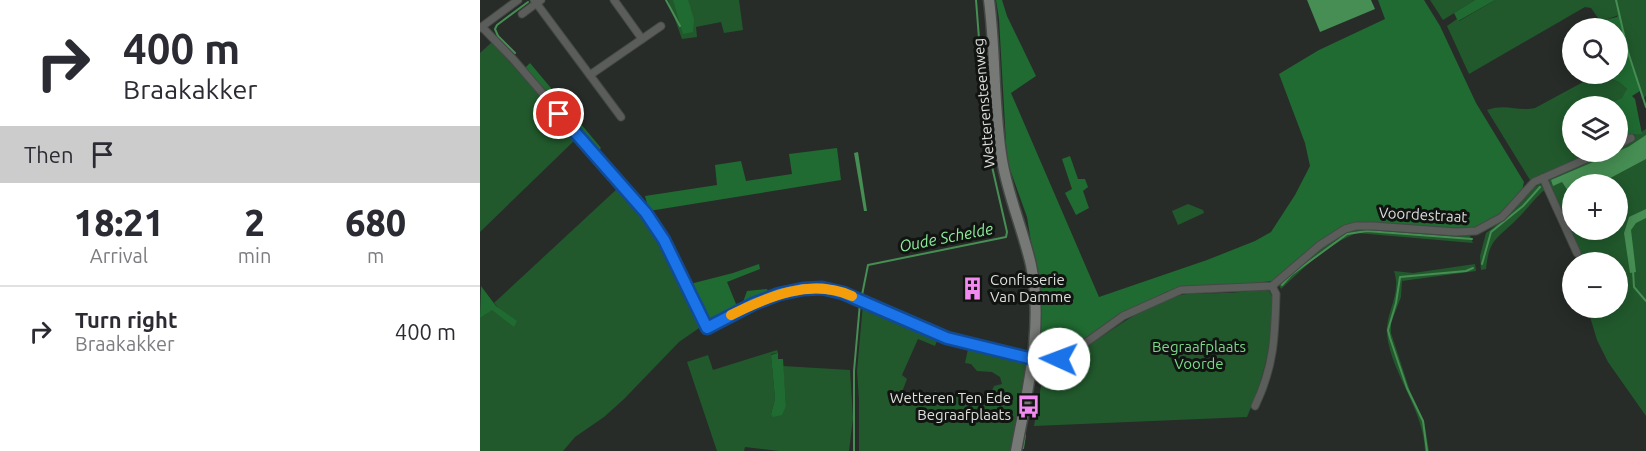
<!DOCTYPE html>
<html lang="en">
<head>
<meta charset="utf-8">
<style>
	body { margin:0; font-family:Ubuntu,sans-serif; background:#f2f2f3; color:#2b2b33; height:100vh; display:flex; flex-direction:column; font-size:22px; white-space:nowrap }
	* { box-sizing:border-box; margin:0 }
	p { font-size:20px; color:#7c7c81 }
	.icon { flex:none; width:33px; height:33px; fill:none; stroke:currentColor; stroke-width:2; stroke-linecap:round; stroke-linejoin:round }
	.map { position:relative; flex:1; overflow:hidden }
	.side { display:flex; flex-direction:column; background:#fff; width:480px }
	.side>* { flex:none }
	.top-card { background:#fff; color:#2b2b33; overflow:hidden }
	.controls { position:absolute; left:1082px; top:18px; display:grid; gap:12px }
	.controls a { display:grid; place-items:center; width:66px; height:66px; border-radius:50%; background:#fff; box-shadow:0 3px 15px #0003; font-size:30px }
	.pin { position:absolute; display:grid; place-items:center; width:51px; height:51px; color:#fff; margin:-26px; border:3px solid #fff; border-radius:50%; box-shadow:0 2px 6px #0007 }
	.me { position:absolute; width:66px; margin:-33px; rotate:272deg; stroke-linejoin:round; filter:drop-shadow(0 0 4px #0008) }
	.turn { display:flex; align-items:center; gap:21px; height:126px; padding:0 24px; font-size:27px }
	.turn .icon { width:78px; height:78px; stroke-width:2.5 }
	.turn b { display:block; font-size:42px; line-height:51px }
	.then { display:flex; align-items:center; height:57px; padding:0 24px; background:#0003; gap:12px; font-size:22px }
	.eta { display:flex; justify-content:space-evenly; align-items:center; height:102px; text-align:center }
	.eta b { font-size:36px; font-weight:800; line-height:42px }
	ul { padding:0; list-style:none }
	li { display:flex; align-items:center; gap:18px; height:90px; padding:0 24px; border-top:2px solid #e1e1e2 }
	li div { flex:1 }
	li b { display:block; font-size:22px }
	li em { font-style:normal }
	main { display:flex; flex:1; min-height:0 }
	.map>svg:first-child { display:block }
</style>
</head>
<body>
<main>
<section class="side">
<div class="top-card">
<div class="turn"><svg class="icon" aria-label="right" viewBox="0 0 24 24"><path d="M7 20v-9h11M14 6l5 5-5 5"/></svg><div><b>400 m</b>Braakakker</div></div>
<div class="then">Then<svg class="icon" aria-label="arrive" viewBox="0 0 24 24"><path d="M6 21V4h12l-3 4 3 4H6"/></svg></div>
</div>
<div class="eta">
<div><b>18:21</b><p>Arrival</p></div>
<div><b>2</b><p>min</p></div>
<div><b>680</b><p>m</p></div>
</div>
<ul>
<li><svg class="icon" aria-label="right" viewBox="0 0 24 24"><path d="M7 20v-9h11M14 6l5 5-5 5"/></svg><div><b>Turn right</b><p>Braakakker</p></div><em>400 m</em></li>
</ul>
</section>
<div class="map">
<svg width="1166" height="451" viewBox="0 0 1166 451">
	<rect width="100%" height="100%" fill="#272c28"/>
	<!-- green -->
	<g fill="#21592c" fill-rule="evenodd">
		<polygon points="188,0 259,0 263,30 244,33 241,22 216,27 217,37 202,39"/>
		<polygon points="950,0 995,0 963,20"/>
		<polygon points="1015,0 1166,0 1166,96 1162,99 1139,15 1125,20 1123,25 1111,8 1105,7 989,74 967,26 977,19 979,21"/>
		<polygon points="12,42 97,138 0,232 0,53"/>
		<path d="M1118,74L1139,82L1147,89C1142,111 1109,106 1092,106V152H1107L1109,156L1050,180L1007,110C1027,103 1037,112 1055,108Z"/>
		<path d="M1166,129V416L1128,362L1117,340L1108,310V308H1137V262H1100L1063,178L1122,152H1137V145ZM1092,184H1137V230H1092Z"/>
		<path d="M1060,184L1064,187L1066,192L1063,191L1060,194C1051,203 1043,214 1034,222C1015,240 1009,241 1006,269L1001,270L1000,256L1006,233L1023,220L1049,191Z"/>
		<polygon points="138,188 162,217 183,249 222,326 199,342 144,399 124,417 95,437 83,451 0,451 0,318 12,309 35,326 14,303"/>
		<polygon points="708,204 723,210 724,213 698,225 692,211"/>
		<path d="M881,228L990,236L993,243L877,233C848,244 823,268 801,289L799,285C823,263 848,235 881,228Z"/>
		<path d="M995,264L996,271L922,281L921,297L911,323V333L930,391L944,421L949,451H945C944,410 912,375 907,335C905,313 922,294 914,271L933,273Z"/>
		<path d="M783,289L789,291L792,296C793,341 785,376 767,417L554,426L564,369C608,353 646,313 692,297C708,292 725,294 742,293C756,293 769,291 783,289Z"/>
		<path d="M383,304L458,338L455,346L438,339L422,375L427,379L422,392L448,404L455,391L470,398L473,393C487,399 494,403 509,398L514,386L522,384L520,377L512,372L497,371L491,364L485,363L488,349L546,363L530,451H379V400L377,371Z"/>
		<polygon points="297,350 298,353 291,354 295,399 291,414 306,406 303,366 370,370 373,418 369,451 299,451 265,447 264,451 237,451 207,362 228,355 233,370"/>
	</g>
	<!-- forest -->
	<g fill="#206b32">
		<polygon points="193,0 208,0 214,19 213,32 203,34"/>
		<polygon points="516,0 522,0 527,16 556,76 531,93 619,297 727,260 775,241 791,232 815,195 830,166 825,143 799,74 839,50 905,19 898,0 944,0 960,26 996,103 1044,182 1042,191 1020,215 996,229 862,228 793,281 741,287 711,286 686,292 643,314 588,351 578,356 566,358 558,357 562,310 547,217 527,161 519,19"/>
		<polygon points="995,0 1015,0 978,21 974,13"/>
		<polygon points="1139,14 1160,91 1152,96 1155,99 1162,134 1152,135 1137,142 1137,134 1146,129 1147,122 1145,117 1137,116 1137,106 1125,106 1142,98 1147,89 1139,82 1118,74 1137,74 1137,28 1122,28 1125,20 1137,17"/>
		<polygon points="50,63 121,148 117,152 45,68"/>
		<polygon points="357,148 361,180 169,211 165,196 237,185 235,165 261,161 266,181 312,174 309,154"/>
		<polygon points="590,156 598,179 605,179 608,187 603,191 609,208 596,215 585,193 592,189 582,159"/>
		<polygon points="279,264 280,269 247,282 256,304 263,302 267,291 287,289 289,295 228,324 210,284 253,273"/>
		<polygon points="1,286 16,306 37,321 34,327 12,310 0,318"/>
		<polygon points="298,353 298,359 303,359 306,406 302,415 293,417 291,414 295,399 291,355"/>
	</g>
	<!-- water -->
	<g fill="#468e53">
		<polygon points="827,0 891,0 895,9 840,32"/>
		<polygon points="1166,135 1166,159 1119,184 1092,184 1092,197 1082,182 1073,186 1071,180 1148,147"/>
		<polygon points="378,152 387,211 384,211 374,153"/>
		<polygon points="1166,209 1166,218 1156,223 1151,230 1156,272 1150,273 1144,233 1149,217"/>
	</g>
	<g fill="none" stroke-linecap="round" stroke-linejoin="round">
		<!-- stream -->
		<g stroke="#468e53" stroke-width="2">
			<polyline points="186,0 200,26"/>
			<polyline points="496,0 507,142"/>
			<polyline points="1136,0 1148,52 1166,107"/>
			<polyline points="35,53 18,36 15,29 17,25 48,2"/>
			<polyline points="1002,264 1011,232 1043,206 1060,187"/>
			<polyline points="1153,270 1154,287 1166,301"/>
			<polyline points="802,285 811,275 867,234 887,231 992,239"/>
			<polyline points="382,295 388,265 526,237 527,232 508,149"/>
			<polyline points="543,448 545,435"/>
			<polyline points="374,451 374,371 380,303"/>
			<polyline points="947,451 943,421 927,388 910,338 908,330 916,303 920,277 986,271 993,268"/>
		</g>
		<defs>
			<g id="street">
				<polyline points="54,0 141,117"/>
				<polyline points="134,0 162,39"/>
				<polyline points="42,14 61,0"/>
				<polyline points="2,27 33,59 166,213 184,240 227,328 273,304 299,294 323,289 342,288 363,293 467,338 557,360 571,361 590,354 643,316 701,290 792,286 840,245 865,229 876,226 893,226 976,232 996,231 1022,217 1054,182 1122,152"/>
				<polyline points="0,28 38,0"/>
				<polyline points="110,75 181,26"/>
				<polyline points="1137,145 1151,138"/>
				<polyline points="1063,178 1097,253"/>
				<path d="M775,406C794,367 795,336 796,294L792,286"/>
			</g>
			<path id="secondary" d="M509,0C516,53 513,107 522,160C528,196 543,230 551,265C564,327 547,391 536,451"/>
		</defs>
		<!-- street casing -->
		<use href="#street" stroke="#444945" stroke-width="9"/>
		<!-- secondary casing -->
		<use href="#secondary" stroke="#444945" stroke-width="13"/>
		<!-- street -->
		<use href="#street" stroke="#5b5d5b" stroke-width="7"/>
		<!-- secondary -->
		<use href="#secondary" stroke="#767976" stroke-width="10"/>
	</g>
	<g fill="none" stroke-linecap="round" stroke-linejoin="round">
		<defs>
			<polyline id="route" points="79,114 166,213 184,240 227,328 273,304 299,294 323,289 342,288 363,293 467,338 557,360 565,362 579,359"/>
		</defs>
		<!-- route casing -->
		<use href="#route" stroke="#114b97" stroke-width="15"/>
		<!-- route -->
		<use href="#route" stroke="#1a73e8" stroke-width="10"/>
		<!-- slow -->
		<path stroke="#f59e0b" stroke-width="10" d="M251,315C289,296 331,278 372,296"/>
	</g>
	<!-- icons -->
	<defs>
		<symbol id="building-bare" viewBox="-9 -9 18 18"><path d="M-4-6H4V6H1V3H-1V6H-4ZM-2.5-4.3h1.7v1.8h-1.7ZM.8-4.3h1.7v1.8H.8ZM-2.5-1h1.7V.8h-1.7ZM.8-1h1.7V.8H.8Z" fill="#f38af1" stroke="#121412" stroke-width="2.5" paint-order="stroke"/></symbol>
		<symbol id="bus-bare" viewBox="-9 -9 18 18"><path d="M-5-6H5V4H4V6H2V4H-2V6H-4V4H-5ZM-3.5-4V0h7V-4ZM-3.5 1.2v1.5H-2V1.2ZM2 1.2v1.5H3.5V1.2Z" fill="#f38af1" stroke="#121412" stroke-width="2.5" paint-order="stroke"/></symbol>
	</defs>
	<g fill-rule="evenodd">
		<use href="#building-bare" x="476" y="272" width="33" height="33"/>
		<use href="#bus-bare" x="532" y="390" width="33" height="33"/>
	</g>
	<g text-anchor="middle" stroke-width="6" stroke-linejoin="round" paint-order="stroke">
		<!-- street labels -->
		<g font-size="15" fill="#dcdfdc" stroke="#121412">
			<text transform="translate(504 103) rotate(-95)" y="5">Wetterensteenweg</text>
			<text transform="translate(943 215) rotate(3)" y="5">Voordestraat</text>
		</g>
		<!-- poi labels -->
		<g font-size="15" fill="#dcdfdc" stroke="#121412" text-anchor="start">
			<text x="510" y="285">Confisserie<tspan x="510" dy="17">Van Damme</tspan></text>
			<text x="531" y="403" text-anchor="end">Wetteren Ten Ede<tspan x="531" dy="17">Begraafplaats</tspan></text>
		</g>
		<!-- park labels -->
		<g font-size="15" fill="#79da89" stroke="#121412">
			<text x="719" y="352">Begraafplaats<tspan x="719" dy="17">Voorde</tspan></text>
		</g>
		<!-- water labels -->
		<g font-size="16" font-style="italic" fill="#8eef9e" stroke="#121412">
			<text transform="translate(466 237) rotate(-11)" y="6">Oude Schelde</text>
		</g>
	</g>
</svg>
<div class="controls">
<a><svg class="icon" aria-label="search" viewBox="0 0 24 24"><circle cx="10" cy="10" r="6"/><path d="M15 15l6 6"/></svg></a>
<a><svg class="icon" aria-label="layers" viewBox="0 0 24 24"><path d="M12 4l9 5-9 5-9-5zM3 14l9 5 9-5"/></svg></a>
<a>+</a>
<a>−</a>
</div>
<div class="pin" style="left:79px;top:114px;background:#d93025"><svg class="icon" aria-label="arrive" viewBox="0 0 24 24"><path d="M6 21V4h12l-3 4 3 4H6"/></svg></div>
<svg class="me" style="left:579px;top:359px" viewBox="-20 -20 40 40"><circle r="19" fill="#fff"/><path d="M0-13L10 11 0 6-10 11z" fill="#1a73e8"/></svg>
</div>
</main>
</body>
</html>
